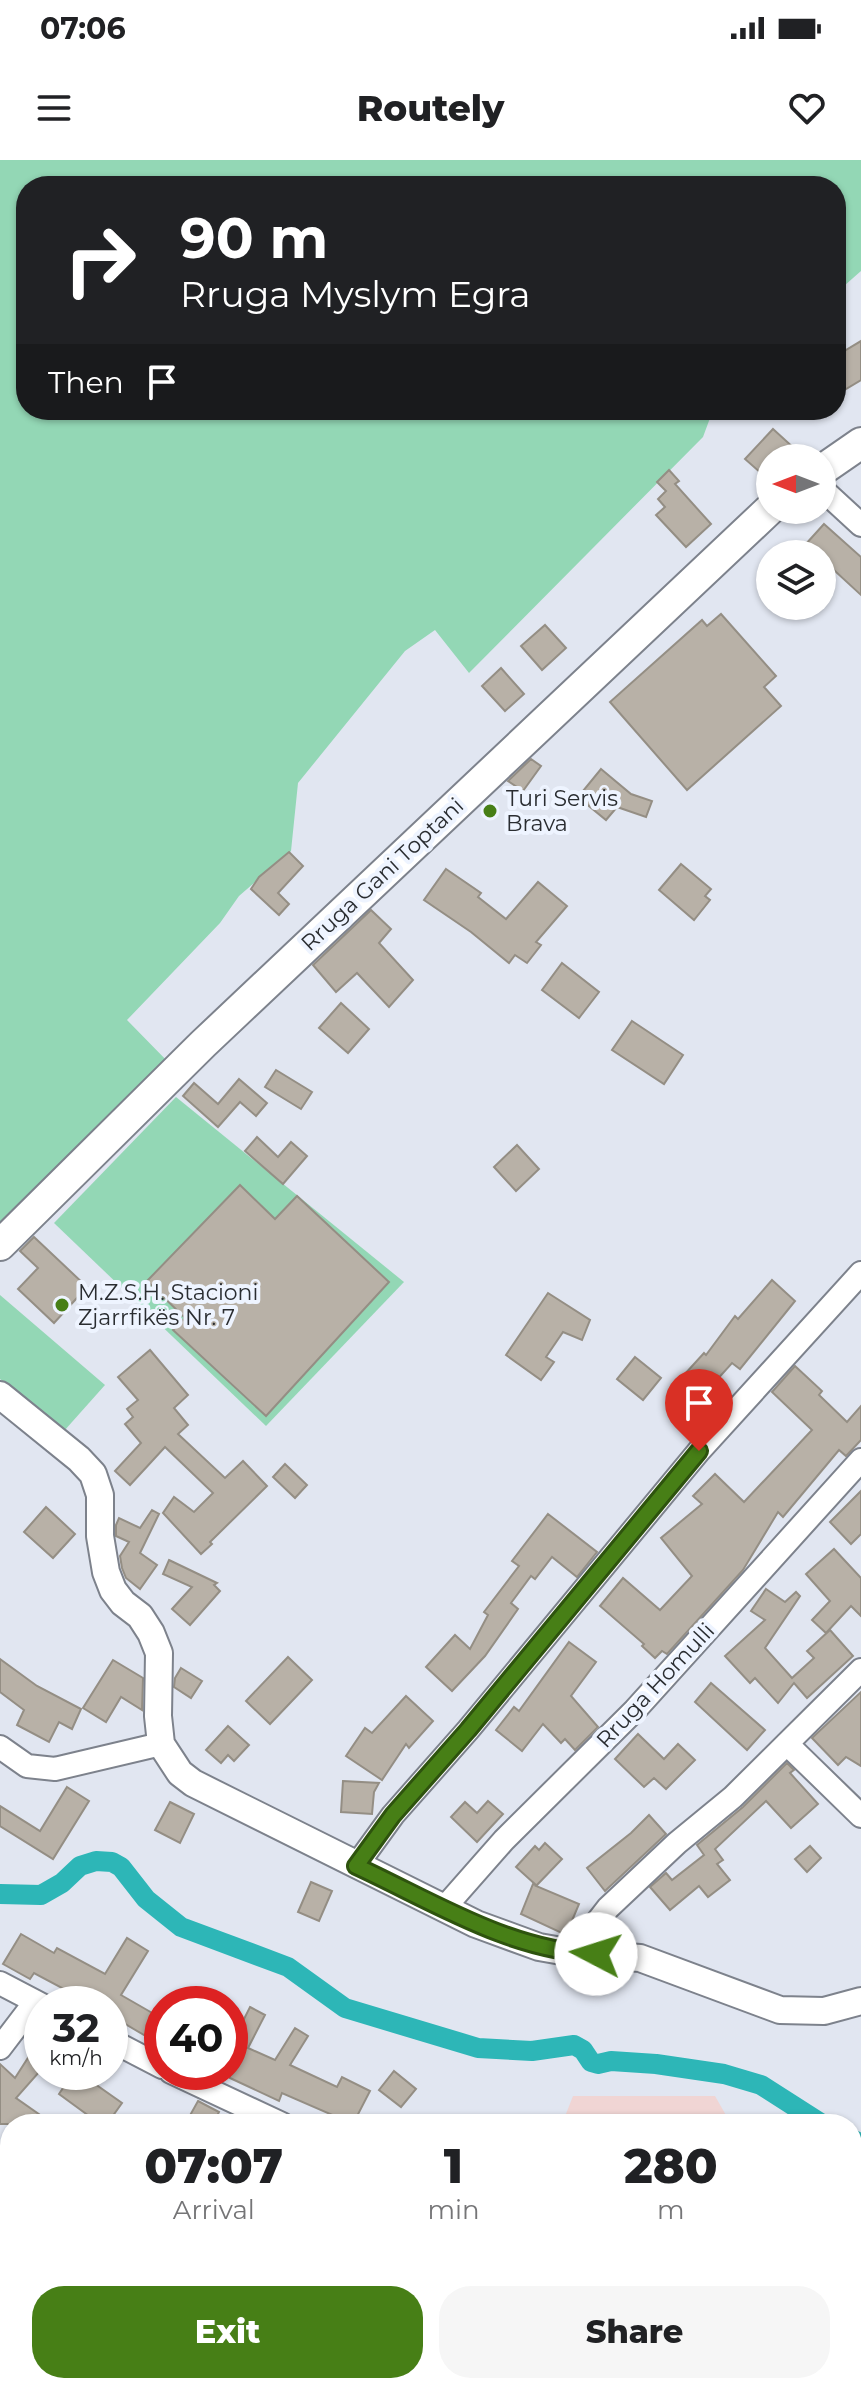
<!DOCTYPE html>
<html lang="en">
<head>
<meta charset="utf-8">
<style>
	body { margin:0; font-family:Montserrat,sans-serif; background:#f6f6f6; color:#202124; height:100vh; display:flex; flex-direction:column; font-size:30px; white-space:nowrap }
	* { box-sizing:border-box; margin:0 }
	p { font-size:26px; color:#757577 }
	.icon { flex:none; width:44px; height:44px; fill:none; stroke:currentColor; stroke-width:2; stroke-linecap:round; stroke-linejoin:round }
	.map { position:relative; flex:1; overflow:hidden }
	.panel { position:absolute; left:0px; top:1954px; width:862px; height:280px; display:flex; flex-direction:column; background:#fff; border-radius:32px 32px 0 0; box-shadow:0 2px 6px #0004 }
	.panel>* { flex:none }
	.top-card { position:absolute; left:16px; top:16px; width:830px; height:244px; border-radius:32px; box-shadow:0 2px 6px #0004; background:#202124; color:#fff; overflow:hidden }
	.needle { width:52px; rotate:270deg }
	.fabs { position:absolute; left:756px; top:284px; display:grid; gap:16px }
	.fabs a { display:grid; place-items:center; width:80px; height:80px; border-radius:50%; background:#fff; box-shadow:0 2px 6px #0004; font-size:40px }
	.speed { position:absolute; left:24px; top:1826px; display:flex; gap:16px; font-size:40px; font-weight:700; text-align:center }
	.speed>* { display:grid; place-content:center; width:104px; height:104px; border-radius:50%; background:#fff; box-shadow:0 2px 6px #0004; line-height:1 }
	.speed small { font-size:20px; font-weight:400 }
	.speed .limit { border:12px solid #d22; background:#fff; color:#111 }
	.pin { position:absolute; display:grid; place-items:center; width:68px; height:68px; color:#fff; margin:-82px -34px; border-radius:50% 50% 50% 0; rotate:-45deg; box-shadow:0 0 8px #0007 }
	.pin .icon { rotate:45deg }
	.me { position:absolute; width:88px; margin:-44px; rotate:275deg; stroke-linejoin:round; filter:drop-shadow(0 0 6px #0008) }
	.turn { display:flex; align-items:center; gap:28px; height:168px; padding:0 32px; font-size:36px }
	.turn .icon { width:104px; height:104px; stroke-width:2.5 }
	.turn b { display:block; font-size:56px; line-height:68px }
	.then { display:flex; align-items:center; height:76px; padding:0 32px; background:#0003; gap:16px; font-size:30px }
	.eta { display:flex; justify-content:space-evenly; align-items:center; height:136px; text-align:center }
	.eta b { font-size:48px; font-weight:800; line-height:56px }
	.button { display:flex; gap:16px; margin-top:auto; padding:16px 32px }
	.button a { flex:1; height:92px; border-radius:32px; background:#477f16; color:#fff; font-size:32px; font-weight:800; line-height:92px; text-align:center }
	.button a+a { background:#f6f6f6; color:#202124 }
	.status { display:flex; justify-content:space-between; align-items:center; height:56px; padding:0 40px; background:#fff; direction:ltr }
	.status svg { height:22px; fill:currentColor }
	header { display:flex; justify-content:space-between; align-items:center; height:104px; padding:0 32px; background:#fff; font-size:36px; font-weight:800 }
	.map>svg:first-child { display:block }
</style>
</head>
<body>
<div class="status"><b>07:06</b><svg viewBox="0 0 49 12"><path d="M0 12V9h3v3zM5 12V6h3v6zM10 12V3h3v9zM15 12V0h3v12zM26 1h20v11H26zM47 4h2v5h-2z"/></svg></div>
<header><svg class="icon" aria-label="menu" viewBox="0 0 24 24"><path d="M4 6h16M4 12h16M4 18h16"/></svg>Routely<svg class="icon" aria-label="heart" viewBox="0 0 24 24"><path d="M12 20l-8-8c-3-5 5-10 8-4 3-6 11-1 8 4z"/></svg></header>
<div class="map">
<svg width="861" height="2234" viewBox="0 0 861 2234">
	<rect width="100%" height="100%" fill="#e1e6f1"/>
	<!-- commercial -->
	<g fill="#f0d5d4">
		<polygon points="573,1936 715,1936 731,1964 562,1964"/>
		<polygon points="386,2224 756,2224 757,2234 387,2234"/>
	</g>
	<!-- green -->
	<g fill="#93d7b5">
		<polygon points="0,0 861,0 861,111 836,133 836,26 26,26 26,250 713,250 703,277 469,513 435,470 405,491 298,623 291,691 239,736 220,763 127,860 172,906 0,1072"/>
		<polygon points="176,937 404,1122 266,1266 54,1063"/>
		<polygon points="0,1135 105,1225 64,1271 0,1219"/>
	</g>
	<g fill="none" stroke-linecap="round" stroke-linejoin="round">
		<!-- canal -->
		<g stroke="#2db6b7" stroke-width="20">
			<polyline points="0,1734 41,1735 62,1723 80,1706 96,1701 112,1702 121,1707 146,1739 181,1767 288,1807 345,1848 478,1888 532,1891 574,1885 583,1890 591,1902 598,1904 611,1901 656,1904 724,1914 761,1925 822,1964"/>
			<polyline points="852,1979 861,1984"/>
		</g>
	</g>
	<!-- building -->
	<g fill="#b8b1a7" stroke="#948e84" stroke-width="2">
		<polygon points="861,181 861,220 836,235 836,196"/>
		<polygon points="773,269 795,289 787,298 770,298 770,321 745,299"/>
		<polygon points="669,310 679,321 675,324 711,364 686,387 656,355 665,347 658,339 666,331 657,322"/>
		<polygon points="824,364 861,397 861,435 822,399 822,394 816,394 805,385"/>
		<polygon points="721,454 776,516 764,527 781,546 687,630 610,542 702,460 707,466"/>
		<polygon points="545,465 566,488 542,510 521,486"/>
		<polygon points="501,508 524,534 505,551 482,526"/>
		<polygon points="531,599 541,606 523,631 508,621"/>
		<polygon points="601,609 631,634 652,641 646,657 617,647 606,660 578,637"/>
		<polygon points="289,692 303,706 278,733 289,744 279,755 251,729 259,717"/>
		<polygon points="681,704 711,729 705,736 710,740 694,760 659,730"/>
		<polygon points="446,709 481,733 478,737 506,759 538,722 567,746 536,782 541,785 527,803 515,795 509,803 471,772 424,740"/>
		<polygon points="371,750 391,769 379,783 413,820 389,847 357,813 336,832 313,805"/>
		<polygon points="562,803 599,832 579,858 542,830"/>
		<polygon points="341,843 369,869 348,893 319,868"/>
		<polygon points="632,861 683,895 664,924 612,890"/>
		<polygon points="276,910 312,932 301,949 265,927"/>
		<polygon points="239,919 267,943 256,956 240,942 218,967 183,936 194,923 218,944"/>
		<polygon points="257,977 278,997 291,982 307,996 283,1024 245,991"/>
		<polygon points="517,985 539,1009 516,1031 494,1007"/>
		<polygon points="240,1025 275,1059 297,1036 389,1122 266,1256 173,1170 185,1158 147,1121"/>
		<polygon points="34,1077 87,1127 54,1163 18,1129 38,1108 20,1091"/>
		<polygon points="772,1120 795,1141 740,1209 732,1203 704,1234 684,1215 704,1193 706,1195 735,1156 738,1159"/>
		<polygon points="548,1133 590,1160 582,1180 563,1172 546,1197 554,1202 541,1220 506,1195"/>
		<polygon points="150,1190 188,1235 174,1248 188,1265 178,1274 225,1318 243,1301 267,1326 210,1382 212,1384 201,1394 163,1353 174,1337 194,1352 213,1333 165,1287 130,1325 115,1311 141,1283 125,1264 133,1257 127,1249 138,1240 118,1217"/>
		<polygon points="635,1197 661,1218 643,1240 617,1219"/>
		<polygon points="795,1206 822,1231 819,1235 847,1262 861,1246 861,1280 846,1296 839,1290 783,1357 778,1352 743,1410 667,1494 662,1491 655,1498 642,1486 644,1484 600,1446 623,1418 660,1450 692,1416 661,1378 702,1344 693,1336 715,1314 744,1342 812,1270 772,1232"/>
		<polygon points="285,1304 307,1325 295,1338 273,1317"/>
		<polygon points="861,1331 861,1374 851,1384 830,1362"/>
		<polygon points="46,1347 75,1374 53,1398 24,1372"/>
		<polygon points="152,1350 159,1354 140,1393 157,1405 140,1429 126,1418 122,1408 120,1396 129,1382 116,1376 116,1365 119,1358 140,1368"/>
		<polygon points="548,1354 597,1392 577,1417 552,1397 535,1419 531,1416 511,1443 518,1449 485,1496 452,1531 426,1507 455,1475 470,1489 488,1455 484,1452 519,1406 512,1401"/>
		<polygon points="834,1389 861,1418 861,1456 851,1446 826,1473 812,1460 830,1441 806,1414"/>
		<polygon points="169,1400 217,1423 214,1425 220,1431 190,1465 172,1449 192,1427 163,1414"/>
		<polygon points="766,1429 785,1442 796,1432 800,1436 765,1488 792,1518 814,1498 807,1491 830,1470 853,1496 807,1538 794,1523 778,1543 755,1518 750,1523 725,1496 765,1460 751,1451"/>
		<polygon points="569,1482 596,1502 571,1536 598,1567 575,1590 565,1579 561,1583 543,1564 522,1591 496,1570 514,1547 519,1551"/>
		<polygon points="288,1497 312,1520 270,1564 246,1541"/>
		<polygon points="0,1499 37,1526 81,1549 72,1569 59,1562 49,1582 17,1565 24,1550 0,1532"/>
		<polygon points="113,1500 143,1518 142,1550 121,1537 106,1562 83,1548"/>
		<polygon points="181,1508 202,1521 191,1538 174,1527 175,1518"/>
		<polygon points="711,1523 765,1570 747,1590 695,1542"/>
		<polygon points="861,1532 861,1606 846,1597 838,1605 812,1578"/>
		<polygon points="406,1536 433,1561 409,1588 406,1584 382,1620 346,1596 365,1568 372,1573"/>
		<polygon points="228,1566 249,1585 234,1601 228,1595 221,1603 206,1590"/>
		<polygon points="638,1574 664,1599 678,1584 695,1600 666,1629 654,1618 644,1627 615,1599"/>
		<polygon points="787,1603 794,1610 790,1613 818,1644 791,1668 766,1641 715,1689 723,1700 717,1704 730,1720 708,1737 699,1726 670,1750 650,1727 666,1713 672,1720 704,1695 697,1685 743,1647"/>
		<polygon points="343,1621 379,1623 374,1632 372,1654 341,1652"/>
		<polygon points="67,1627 89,1641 53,1699 0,1666 0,1646 40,1671"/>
		<polygon points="488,1641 503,1654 477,1682 451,1657 465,1642 477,1653"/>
		<polygon points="170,1642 194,1654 180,1683 155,1670"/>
		<polygon points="649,1655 666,1674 605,1731 587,1708 631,1673"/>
		<polygon points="545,1683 562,1699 536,1726 579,1744 566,1775 521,1754 533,1724 536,1725 516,1707 535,1686 539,1690"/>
		<polygon points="810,1686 821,1698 807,1712 795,1699"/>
		<polygon points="311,1722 332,1731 319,1761 298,1752"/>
		<polygon points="21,1774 54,1793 57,1788 105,1814 127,1778 148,1791 121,1835 161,1858 149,1878 110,1855 110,1844 92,1844 34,1813 30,1819 3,1804"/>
		<polygon points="250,1847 265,1855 248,1888 275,1900 295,1868 308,1876 290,1905 337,1927 342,1917 370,1931 353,1964 282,1933 279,1941 230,1918 230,1887"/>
		<polygon points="42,1876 42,1909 39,1912 78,1912 122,1943 107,1964 100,1964 59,1934 63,1928 39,1912 16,1938 53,1964 0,1964 0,1904 15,1918"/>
		<polygon points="394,1911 416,1929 401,1947 379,1930"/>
		<polygon points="198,1941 219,1952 213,1964 198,1964 188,1959"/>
	</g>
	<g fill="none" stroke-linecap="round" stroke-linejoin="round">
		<defs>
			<g id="minor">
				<polyline points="822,329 861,365"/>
				<polyline points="787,1584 861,1656"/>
				<polyline points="0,1587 27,1606 55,1609 161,1584"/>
				<polyline points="356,1706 393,1655 468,1570 699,1291 861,1113"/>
				<polyline points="445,1747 504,1680 635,1550 861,1300"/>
				<polyline points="573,1793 608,1748 677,1683 733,1637 861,1510"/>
				<polyline points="0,1823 42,1845"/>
				<polyline points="110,1880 162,1907"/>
				<polyline points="0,1888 35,1842"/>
				<polyline points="171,1912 282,1964"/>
				<polyline points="852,2101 861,2104"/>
			</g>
			<polyline id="tertiary" points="0,1235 79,1299 93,1314 100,1335 100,1376 106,1412 113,1430 123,1443 140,1456 151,1473 159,1493 158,1556 161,1584 180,1613 193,1623 476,1764 539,1787 573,1793 640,1798 780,1850 824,1851 861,1841"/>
			<g id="secondary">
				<polyline points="822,310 861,283"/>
				<polyline points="0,1085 203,884 770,349"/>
			</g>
		</defs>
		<!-- minor casing -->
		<use href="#minor" stroke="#7d828c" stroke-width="26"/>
		<!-- tertiary casing -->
		<use href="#tertiary" stroke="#7d828c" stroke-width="30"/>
		<!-- secondary casing -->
		<use href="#secondary" stroke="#7d828c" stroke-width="34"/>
		<!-- minor -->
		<use href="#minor" stroke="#fff" stroke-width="22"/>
		<!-- tertiary -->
		<use href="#tertiary" stroke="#fff" stroke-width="26"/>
		<!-- secondary -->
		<use href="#secondary" stroke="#fff" stroke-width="30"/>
	</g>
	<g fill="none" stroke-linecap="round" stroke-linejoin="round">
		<defs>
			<path id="route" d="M596,1794C510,1791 432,1741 356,1706L393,1655L468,1570L699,1291"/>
		</defs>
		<!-- route casing -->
		<use href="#route" stroke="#2e530e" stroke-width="20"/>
		<!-- route -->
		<use href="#route" stroke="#477f16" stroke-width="14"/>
	</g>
	<!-- markers -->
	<g fill="#477f16" stroke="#eef4ff" stroke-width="3">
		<circle cx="490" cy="651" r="8"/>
		<circle cx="62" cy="1145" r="8"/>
	</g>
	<g text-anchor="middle" stroke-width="8" stroke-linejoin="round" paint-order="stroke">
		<!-- poi labels -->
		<g font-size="22" fill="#2a2d31" stroke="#eef4ff" text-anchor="start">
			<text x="506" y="646">Turi Servis<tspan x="506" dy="25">Brava</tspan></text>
			<text x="78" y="1140">M.Z.S.H. Stacioni<tspan x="78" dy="25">Zjarrfikës Nr. 7</tspan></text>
		</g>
		<!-- street labels -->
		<g font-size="22" fill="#2a2d31" stroke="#eef4ff">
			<text transform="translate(382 714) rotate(-43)" y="8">Rruga Gani Toptani</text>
			<text transform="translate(655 1525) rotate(-47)" y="8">Rruga Homulli</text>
		</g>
	</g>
</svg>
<div class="fabs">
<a><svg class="needle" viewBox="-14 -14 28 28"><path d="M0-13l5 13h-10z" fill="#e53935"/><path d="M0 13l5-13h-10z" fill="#757577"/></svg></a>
<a><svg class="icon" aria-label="layers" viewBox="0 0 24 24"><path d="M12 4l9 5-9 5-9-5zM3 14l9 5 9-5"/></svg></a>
</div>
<div class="speed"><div>32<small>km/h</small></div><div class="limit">40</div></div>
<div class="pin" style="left:699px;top:1291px;background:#d93025"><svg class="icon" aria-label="arrive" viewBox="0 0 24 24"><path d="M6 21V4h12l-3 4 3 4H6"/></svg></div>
<svg class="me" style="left:596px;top:1794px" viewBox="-20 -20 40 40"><circle r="19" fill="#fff"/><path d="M0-13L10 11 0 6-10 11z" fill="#477f16"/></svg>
<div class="top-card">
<div class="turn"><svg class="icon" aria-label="right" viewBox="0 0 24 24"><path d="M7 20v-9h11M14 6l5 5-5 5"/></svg><div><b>90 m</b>Rruga Myslym Egra</div></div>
<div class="then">Then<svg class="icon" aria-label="arrive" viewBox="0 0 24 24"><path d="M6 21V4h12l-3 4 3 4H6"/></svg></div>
</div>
<section class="panel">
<div class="eta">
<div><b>07:07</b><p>Arrival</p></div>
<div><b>1</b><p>min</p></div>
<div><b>280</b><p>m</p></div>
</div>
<div class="button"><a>Exit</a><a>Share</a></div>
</section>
</div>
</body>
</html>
